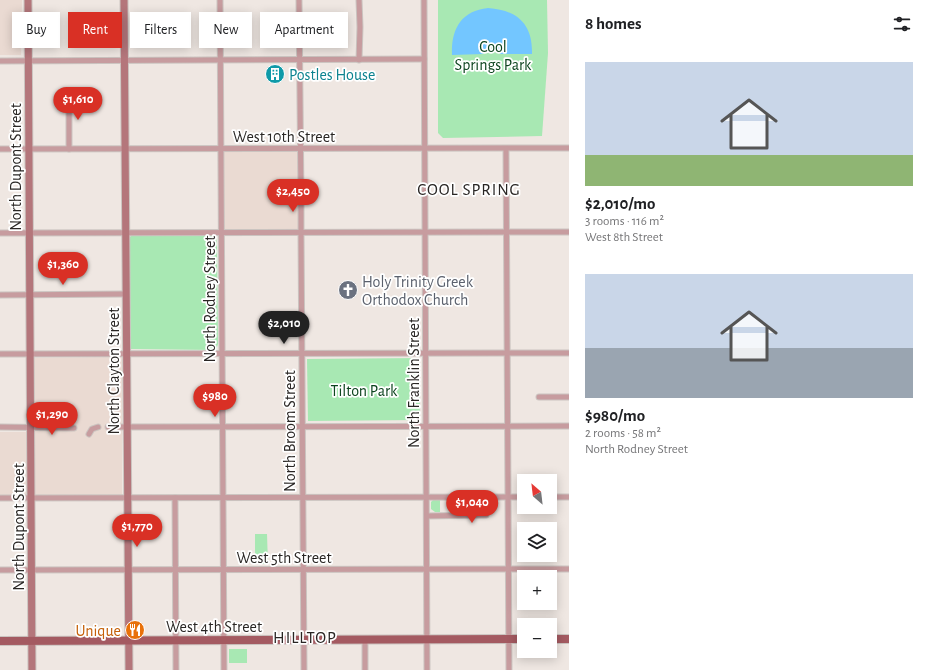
<!DOCTYPE html>
<html lang="en">
<head>
<meta charset="utf-8">
<style>
  body { margin:0; font-family:"Alegreya Sans",sans-serif; background:#f2f2f2; color:#202124; height:100vh; display:flex; flex-direction:column; font-size:15px; white-space:nowrap }
  * { box-sizing:border-box; margin:0 }
  p { font-size:13px; color:#757577 }
  .icon { flex:none; width:22px; height:22px; fill:none; stroke:currentColor; stroke-width:2; stroke-linecap:round; stroke-linejoin:round }
  .map { position:relative; flex:1; overflow:hidden }
  .details { display:flex; flex-direction:column; background:#fff; width:360px }
  .details>* { flex:none }
  .banner { position:absolute; left:12px; top:12px; width:380px; height:36px; display:flex; gap:8px }
  .needle { width:26px; rotate:332deg }
  .buttons { position:absolute; left:517px; top:474px; display:grid; gap:8px }
  .buttons a { display:grid; place-items:center; width:40px; height:40px; border-radius:0px; background:#fff; box-shadow:0 2px 10px #0003; font-size:20px }
  .price { position:absolute; translate:-50% -34px; padding:0 9px; border-radius:14px; background:#d93025; color:#fff; font-size:13px; line-height:26px; filter:drop-shadow(0 1px 2px #0008) }
  .price::after { content:''; position:absolute; left:50%; top:24px; width:12px; height:9px; margin-left:-6px; background:inherit; clip-path:polygon(0 0,100% 0,50% 100%) }
  .price.selected { background:#222; color:#fff }
  ul { padding:0; list-style:none }
  li { display:grid; align-content:center; gap:8px; height:212px; padding:0 16px }
  li span { display:grid; place-items:center; height:124px; border-radius:0px; color:#555 }
  li>.icon { margin-inline-start:auto }
  span .icon { width:72px; height:72px; fill:#fffc; stroke-width:1 }
  li b { font-size:17px }
  h2 { display:flex; justify-content:space-between; align-items:center; height:48px; padding:0 16px; font-size:17px }
  .tag { padding:0 14px; border-radius:0px; background:#fff; box-shadow:0 2px 10px #0003; font-size:14px; line-height:36px }
  .tag.selected { background:#d93025; color:#fff }
  main { display:flex; flex:1; min-height:0 }
  .map>svg:first-child { display:block }
</style>
</head>
<body>
<main>
<div class="map">
<svg width="569" height="670" viewBox="0 0 569 670">
  <rect width="100%" height="100%" fill="#efe7e2"/>
  <g fill="#eadad2">
    <polygon points="0,0 22,0 21,55 0,55"/>
    <polygon points="221,149 300,149 301,232 221,232"/>
    <polygon points="122,357 122,495 0,495 0,432 34,432 34,358"/>
  </g>
  <g fill="#a8e8b3">
    <polygon points="438,0 547,0 548,53 542,136 443,138 438,133"/>
    <polygon points="132,235 211,235 216,237 217,243 218,344 216,350 130,349 129,238"/>
    <polygon points="419,358 420,420 308,421 307,359"/>
    <polygon points="433,500 440,500 440,512 435,512 431,509 431,502"/>
    <polygon points="255,534 267,534 268,564 255,564"/>
    <rect x="229" y="649" width="18" height="14"/>
  </g>
  <path fill="#73c6ff" d="M488,8C517,10 533,24 532,54H500L498,49L491,46L486,49L483,54L452,55C451,29 461,11 488,8Z"/>
  <g fill="none" stroke-linecap="round" stroke-linejoin="round">
    <g stroke="#cbc4c0" stroke-width="7">
      <g id="street">
        <polyline points="220,0 224,670"/>
        <polyline points="299,0 301,197 301,232 304,670"/>
        <polyline points="359,0 360,27 359,60"/>
        <polyline points="424,0 427,670"/>
        <polyline points="0,61 424,59"/>
        <polyline points="0,149 569,148"/>
        <polyline points="69,149 69,93"/>
        <polyline points="506,149 509,670"/>
        <polyline points="0,233 569,232"/>
        <polyline points="0,295 126,294"/>
        <polyline points="0,354 569,353"/>
        <polyline points="539,397 569,397"/>
        <polyline points="0,427 74,428"/>
        <polyline points="108,427 569,426"/>
        <polyline points="89,434 92,429 98,427"/>
        <polyline points="550,497 569,497"/>
        <polyline points="0,498 524,497"/>
        <polyline points="175,498 176,670"/>
        <polyline points="427,516 486,515 487,497"/>
        <polyline points="0,570 569,569"/>
        <polyline points="365,639 365,670"/>
      </g>
    </g>
    <g stroke="#cbc4c0" stroke-width="9">
      <g id="secondary">
        <polyline points="28,0 32,670"/>
        <polyline points="124,0 129,670"/>
      </g>
    </g>
    <g stroke="#cbc4c0" stroke-width="10">
      <g id="primary">
        <polyline points="550,639 569,639"/>
        <polyline points="0,641 524,639"/>
      </g>
    </g>
    <use href="#street" stroke="#c79c9f" stroke-width="5"/>
    <use href="#secondary" stroke="#b4767b" stroke-width="7"/>
    <use href="#primary" stroke="#a45a61" stroke-width="8"/>
  </g>
  <defs>
    <g id="building-disc" transform="scale(1)"><circle r="9.5" fill="#0f9aa8" stroke="#fff"/><path d="M-4-6H4V6H1V3H-1V6H-4ZM-2.5-4.3h1.7v1.8h-1.7ZM.8-4.3h1.7v1.8H.8ZM-2.5-1h1.7V.8h-1.7ZM.8-1h1.7V.8H.8Z" fill="#fff"/></g>
    <g id="church-disc" transform="scale(1)"><circle r="9.5" fill="#6b7280" stroke="#fff"/><path d="M-1.2-6h2.4v3.5h3.3v2.4h-3.3V6h-2.4V-.1h-3.3v-2.4h3.3Z" fill="#fff"/></g>
    <g id="restaurant-disc" transform="scale(1)"><circle r="9.5" fill="#e8710a" stroke="#fff"/><path d="M-5-6h1v4h1v-4h1v4h1v-4h1v5L-1.5 .5V6h-2V.5L-5-1ZM5-6V6H3V1.5H1.5Q1.5-4 5-6Z" fill="#fff"/></g>
  </defs>
  <g fill-rule="evenodd">
    <use href="#building-disc" x="275" y="74"/>
    <use href="#church-disc" x="348" y="290"/>
    <use href="#restaurant-disc" x="135" y="630"/>
  </g>
  <g text-anchor="middle" stroke-width="3.5" stroke-linejoin="round" paint-order="stroke">
    <g font-size="16" fill="#0c441e" stroke="#fff">
      <text x="493" y="52">Cool<tspan x="493" dy="18">Springs Park</tspan></text>
      <text x="364" y="396">Tilton Park</text>
    </g>
    <g font-size="16" fill="#0d838f" stroke="#fff" text-anchor="start">
      <text x="289" y="80">Postles House</text>
    </g>
    <g font-size="16" fill="#292624" stroke="#fff">
      <text x="284" y="142">West 10th Street</text>
      <text transform="translate(15 167) rotate(-90)" y="6">North Dupont Street</text>
      <text transform="translate(209 299) rotate(-90)" y="6">North Rodney Street</text>
      <text transform="translate(113 371) rotate(-90)" y="6">North Clayton Street</text>
      <text transform="translate(413 383) rotate(-90)" y="6">North Franklin Street</text>
      <text transform="translate(289 431) rotate(-90)" y="6">North Broom Street</text>
      <text transform="translate(18 527) rotate(-90)" y="6">North Dupont Street</text>
      <text x="284" y="563">West 5th Street</text>
      <text x="214" y="632">West 4th Street</text>
    </g>
    <g font-size="16" fill="#5b616d" stroke="#fff" text-anchor="start">
      <text x="362" y="287">Holy Trinity Greek<tspan x="362" dy="18">Orthodox Church</tspan></text>
    </g>
    <g font-size="16" fill="#c56008" stroke="#fff" text-anchor="end">
      <text x="121" y="636">Unique</text>
    </g>
    <g font-size="17" letter-spacing="1" fill="#292624" stroke="#fff">
      <text x="469" y="195">COOL SPRING</text>
      <text x="305" y="643">HILLTOP</text>
    </g>
  </g>
</svg>
<div class="buttons">
<a><svg class="needle" viewBox="-14 -14 28 28"><path d="M0-13l5 13h-10z" fill="#e53935"/><path d="M0 13l5-13h-10z" fill="#757577"/></svg></a>
<a><svg class="icon" aria-label="layers" viewBox="0 0 24 24"><path d="M12 4l9 5-9 5-9-5zM3 14l9 5 9-5"/></svg></a>
<a>+</a>
<a>−</a>
</div>
<b class="price" style="left:78px;top:121px">$1,610</b>
<b class="price" style="left:293px;top:213px">$2,450</b>
<b class="price" style="left:63px;top:286px">$1,360</b>
<b class="price selected" style="left:284px;top:345px">$2,010</b>
<b class="price" style="left:215px;top:418px">$980</b>
<b class="price" style="left:52px;top:436px">$1,290</b>
<b class="price" style="left:472px;top:524px">$1,040</b>
<b class="price" style="left:137px;top:548px">$1,770</b>
<div class="banner">
<a class="tag">Buy</a>
<a class="tag selected">Rent</a>
<a class="tag">Filters</a>
<a class="tag">New</a>
<a class="tag">Apartment</a>
</div>
</div>
<section class="details">
<h2>8 homes<svg class="icon" aria-label="filters" viewBox="0 0 24 24"><path d="M4 7h16M4 17h16"/><circle cx="9" cy="7" r="2"/><circle cx="15" cy="17" r="2"/></svg></h2>
<ul>
<li><span style="background:linear-gradient(#c9d6e8 75%,#8fb573 0)"><svg class="icon" aria-label="home" viewBox="0 0 24 24"><path d="M3 11l9-7 9 7M6 9v11h12V9"/></svg></span><div><b>$2,010/mo</b><p>3 rooms · 116 m²</p><p>West 8th Street</p></div></li>
<li><span style="background:linear-gradient(#c9d6e8 60%,#9aa5b1 0)"><svg class="icon" aria-label="home" viewBox="0 0 24 24"><path d="M3 11l9-7 9 7M6 9v11h12V9"/></svg></span><div><b>$980/mo</b><p>2 rooms · 58 m²</p><p>North Rodney Street</p></div></li>
</ul>
</section>
</main>
</body>
</html>
